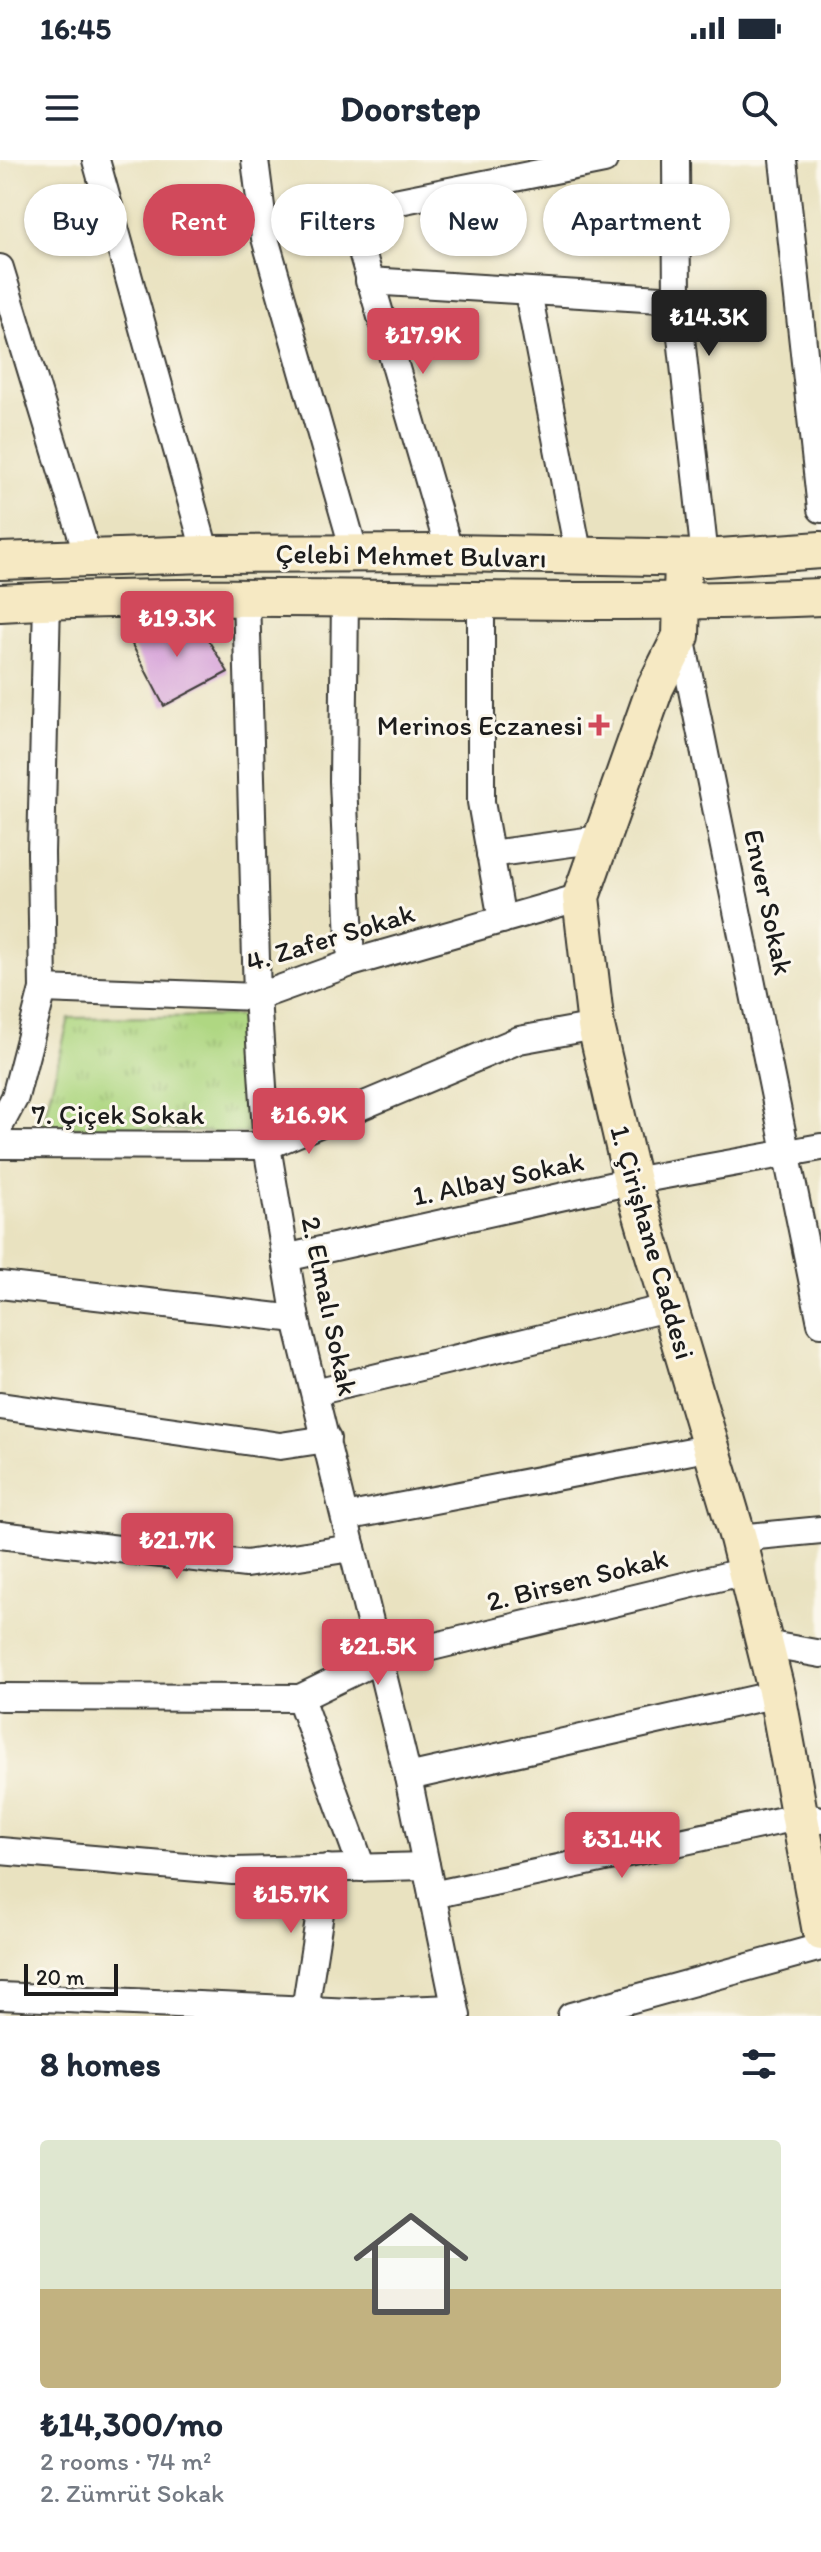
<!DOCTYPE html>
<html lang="en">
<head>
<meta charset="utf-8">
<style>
  body { margin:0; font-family:Itim,sans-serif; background:#f6f6f7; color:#1f2937; height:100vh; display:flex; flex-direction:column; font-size:30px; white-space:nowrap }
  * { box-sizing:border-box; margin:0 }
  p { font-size:26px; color:#747a83 }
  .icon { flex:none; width:44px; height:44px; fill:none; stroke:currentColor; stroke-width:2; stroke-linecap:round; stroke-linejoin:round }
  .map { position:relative; height:1856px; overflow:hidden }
  .sheet { display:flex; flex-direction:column; background:#fff; flex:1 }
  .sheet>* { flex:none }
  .hud { position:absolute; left:24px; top:24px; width:774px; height:72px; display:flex; gap:16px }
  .scale { position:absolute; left:24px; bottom:20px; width:94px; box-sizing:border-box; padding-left:8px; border:4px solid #1c1c1c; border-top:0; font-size:22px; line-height:28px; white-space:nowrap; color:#1c1c1c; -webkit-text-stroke:6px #fbf7ec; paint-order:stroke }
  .price { position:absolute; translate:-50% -68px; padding:0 18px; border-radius:8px; background:#d1495b; color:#fff; font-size:26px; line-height:52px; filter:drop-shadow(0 2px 4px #0008) }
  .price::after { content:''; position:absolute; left:50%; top:48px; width:24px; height:18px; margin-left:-12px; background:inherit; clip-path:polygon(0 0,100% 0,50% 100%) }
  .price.on { background:#222; color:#fff }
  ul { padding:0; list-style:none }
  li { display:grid; align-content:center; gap:16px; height:424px; padding:0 40px }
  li+li { border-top:2px solid #e0e1e3 }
  li span { display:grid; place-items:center; height:248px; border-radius:8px; color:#555 }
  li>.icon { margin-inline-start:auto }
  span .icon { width:144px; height:144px; fill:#fffc; stroke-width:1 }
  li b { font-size:34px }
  h2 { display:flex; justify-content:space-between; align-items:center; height:96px; padding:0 40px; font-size:34px }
  .chip { padding:0 28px; border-radius:36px; background:#fff; box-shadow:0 2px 6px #0004; font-size:28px; line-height:72px }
  .chip.on { background:#d1495b; color:#fff }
  .status { display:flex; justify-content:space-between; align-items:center; height:56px; padding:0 40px; background:#fff; direction:ltr }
  .status svg { height:22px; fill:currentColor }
  header { display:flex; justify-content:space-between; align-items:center; height:104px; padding:0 40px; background:#fff; font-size:36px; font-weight:700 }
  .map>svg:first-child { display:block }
</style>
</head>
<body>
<div class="status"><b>16:45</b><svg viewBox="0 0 49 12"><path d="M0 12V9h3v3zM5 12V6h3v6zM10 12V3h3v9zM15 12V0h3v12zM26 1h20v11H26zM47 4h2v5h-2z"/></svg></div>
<header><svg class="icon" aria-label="menu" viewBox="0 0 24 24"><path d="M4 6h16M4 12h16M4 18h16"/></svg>Doorstep<svg class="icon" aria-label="search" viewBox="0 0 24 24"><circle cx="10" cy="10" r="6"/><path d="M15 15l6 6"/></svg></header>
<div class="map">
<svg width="821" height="1856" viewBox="0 0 821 1856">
  <defs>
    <pattern id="park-tufts" width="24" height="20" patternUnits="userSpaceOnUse" patternTransform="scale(2)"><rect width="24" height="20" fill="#afd782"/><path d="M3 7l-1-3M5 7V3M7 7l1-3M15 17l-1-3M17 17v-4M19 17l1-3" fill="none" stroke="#96b870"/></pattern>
  </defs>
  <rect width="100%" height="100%" fill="#fbf7ec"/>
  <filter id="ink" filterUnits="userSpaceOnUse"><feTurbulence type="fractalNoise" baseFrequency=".0125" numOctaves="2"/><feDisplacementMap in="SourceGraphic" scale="16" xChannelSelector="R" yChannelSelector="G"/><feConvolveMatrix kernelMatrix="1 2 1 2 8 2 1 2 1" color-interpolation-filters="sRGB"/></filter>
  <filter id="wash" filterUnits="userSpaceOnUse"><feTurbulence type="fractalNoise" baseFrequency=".006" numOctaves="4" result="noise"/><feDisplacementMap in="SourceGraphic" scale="32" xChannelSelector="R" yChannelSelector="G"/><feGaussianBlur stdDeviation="1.8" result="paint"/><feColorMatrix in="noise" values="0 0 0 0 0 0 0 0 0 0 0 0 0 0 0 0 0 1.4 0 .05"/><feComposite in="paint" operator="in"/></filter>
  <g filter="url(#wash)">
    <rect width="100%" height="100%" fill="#e9e2c0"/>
    <polygon fill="url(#park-tufts)" stroke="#667a4f" stroke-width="2" points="246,856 253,974 42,966 69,858"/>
    <g id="blocks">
      <polygon fill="#d299d7" points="197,462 228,512 164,546 125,471"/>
    </g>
  </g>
  <g filter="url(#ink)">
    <use href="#blocks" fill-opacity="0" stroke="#3b3a35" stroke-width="2"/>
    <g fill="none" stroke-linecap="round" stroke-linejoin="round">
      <g stroke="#3b3a35" stroke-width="30">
        <g id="street">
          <polyline points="96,0 206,394"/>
          <polyline points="255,0 265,78 355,394"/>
          <polyline points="676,0 677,140 705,398"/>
          <polyline points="783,0 821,349"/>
          <polyline points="0,108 88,397"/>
          <polyline points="369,121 677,140"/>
          <polyline points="528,132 579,397"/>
          <polyline points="450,393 350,51 604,0"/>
          <polyline points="246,436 257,837 267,986 296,1159 408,1617 457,1856"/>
          <polyline points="345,437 343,621 351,803"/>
          <polyline points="481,441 481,642 502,760"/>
          <polyline points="681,476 821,1163"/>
          <polyline points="490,694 600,679"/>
          <polyline points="43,829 257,837 351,803 581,737"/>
          <polyline points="0,965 15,937 43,829 41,693 47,440"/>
          <polyline points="0,985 267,986 519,880 596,866"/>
          <polyline points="285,1098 632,1021 821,987"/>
          <polyline points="0,1125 296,1159"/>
          <polyline points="315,1232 671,1147"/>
          <polyline points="0,1246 280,1286 327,1279"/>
          <polyline points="345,1357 712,1287"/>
          <polyline points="0,1375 246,1404 352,1388"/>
          <polyline points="738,1378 821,1370"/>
          <polyline points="765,1484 821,1494"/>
          <polyline points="0,1537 300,1538 378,1500 746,1411"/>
          <polyline points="300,1538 362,1708"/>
          <polyline points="408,1617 777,1534"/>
          <polyline points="0,1691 233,1711 426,1706"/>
          <polyline points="432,1735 802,1656 821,1660"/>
          <polyline points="0,1836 352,1852 454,1848"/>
          <polyline points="305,1850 327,1708"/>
          <polyline points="571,1856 821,1787"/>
        </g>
      </g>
      <g stroke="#3b3a35" stroke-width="40">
        <g id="secondary">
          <polyline points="683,398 681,476 655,528 581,737 596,866 632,1021 738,1378 777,1534 821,1772"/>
          <polyline points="0,401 206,394 450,393 705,398 821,390"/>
          <path d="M0,443C274,429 547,449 821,437"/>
        </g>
      </g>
      <use href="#street" stroke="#fff" stroke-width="26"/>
      <use href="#secondary" stroke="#f6e9c3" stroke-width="36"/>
    </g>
  </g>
  <path fill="#d1495b" stroke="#fbf7ec" stroke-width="3" d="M595 553h8v8h8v8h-8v8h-8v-8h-8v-8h8z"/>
  <g text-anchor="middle" stroke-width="6" stroke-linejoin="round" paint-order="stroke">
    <g font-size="28" fill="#1c1c1c" stroke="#fbf7ec">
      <text transform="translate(411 395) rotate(1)" y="10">Çelebi Mehmet Bulvarı</text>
      <text transform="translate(769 742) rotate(78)" y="10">Enver Sokak</text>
      <text transform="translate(330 777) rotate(-17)" y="10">4. Zafer Sokak</text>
      <text x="118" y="964">7. Çiçek Sokak</text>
      <text transform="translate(498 1018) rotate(-12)" y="10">1. Albay Sokak</text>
      <text transform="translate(653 1082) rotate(74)" y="10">1. Çirişhane Caddesi</text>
      <text transform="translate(330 1146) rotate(78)" y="10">2. Elmalı Sokak</text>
      <text transform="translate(577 1419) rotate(-14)" y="10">2. Birsen Sokak</text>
    </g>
    <g font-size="28" fill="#1c1c1c" stroke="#fbf7ec" text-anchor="end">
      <text x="583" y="575">Merinos Eczanesi</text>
    </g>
  </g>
</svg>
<div class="scale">20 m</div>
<b class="price on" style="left:709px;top:198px">₺14.3K</b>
<b class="price" style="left:423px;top:216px">₺17.9K</b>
<b class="price" style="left:177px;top:499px">₺19.3K</b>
<b class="price" style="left:309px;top:996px">₺16.9K</b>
<b class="price" style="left:177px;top:1421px">₺21.7K</b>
<b class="price" style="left:378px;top:1527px">₺21.5K</b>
<b class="price" style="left:622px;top:1720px">₺31.4K</b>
<b class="price" style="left:291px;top:1775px">₺15.7K</b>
<div class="hud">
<a class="chip">Buy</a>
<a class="chip on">Rent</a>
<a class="chip">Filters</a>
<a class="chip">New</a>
<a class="chip">Apartment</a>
</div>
</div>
<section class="sheet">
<h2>8 homes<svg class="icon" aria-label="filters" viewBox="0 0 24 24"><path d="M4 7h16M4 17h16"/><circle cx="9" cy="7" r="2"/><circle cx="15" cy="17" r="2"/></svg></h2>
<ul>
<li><span style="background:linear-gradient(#dfe7d0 60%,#c2b280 0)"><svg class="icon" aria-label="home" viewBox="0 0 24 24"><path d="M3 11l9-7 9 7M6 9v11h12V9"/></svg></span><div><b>₺14,300/mo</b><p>2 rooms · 74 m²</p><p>2. Zümrüt Sokak</p></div></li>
</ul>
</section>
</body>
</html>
